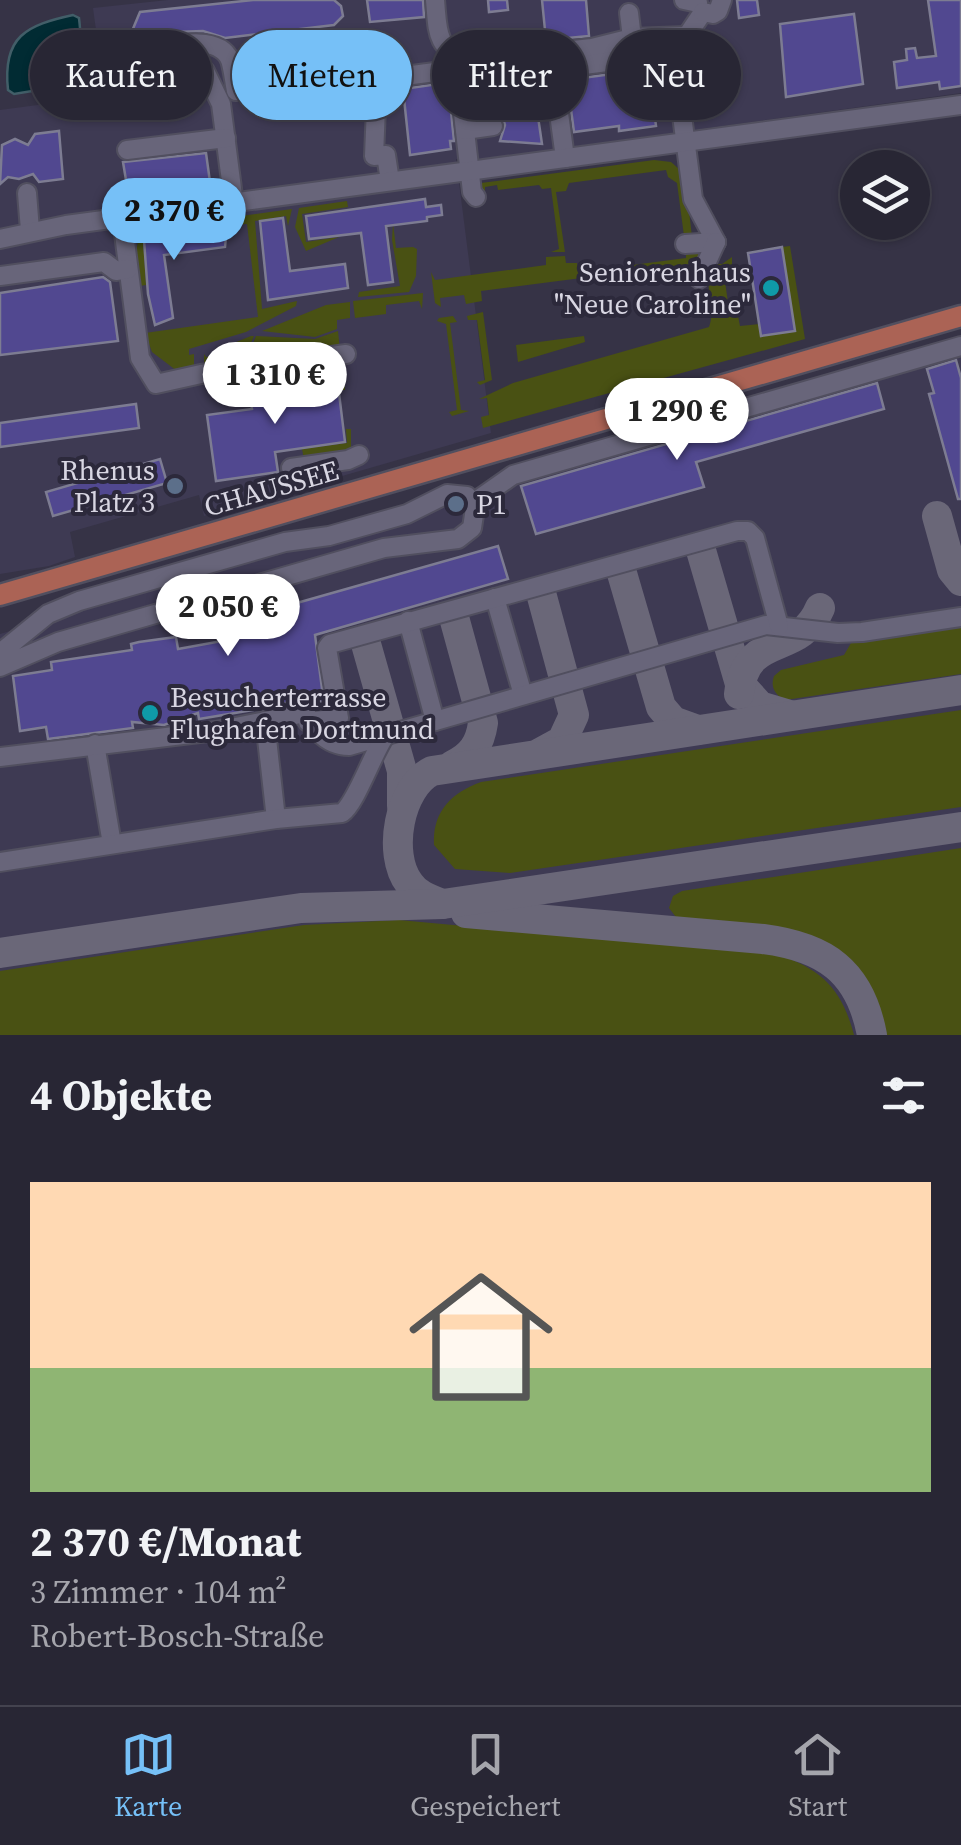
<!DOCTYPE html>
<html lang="de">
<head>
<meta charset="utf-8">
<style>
  body { margin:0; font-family:"Source Serif 4",serif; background:#343240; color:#f1f3f6; height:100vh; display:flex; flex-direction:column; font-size:38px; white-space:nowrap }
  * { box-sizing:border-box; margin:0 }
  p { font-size:32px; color:#a5a5ac }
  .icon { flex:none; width:55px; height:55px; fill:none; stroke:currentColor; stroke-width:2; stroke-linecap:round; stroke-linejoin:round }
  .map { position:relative; height:1035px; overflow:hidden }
  .sheet { display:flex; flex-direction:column; background:#282634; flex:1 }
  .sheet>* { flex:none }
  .banner { position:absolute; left:30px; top:30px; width:902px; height:90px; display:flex; gap:20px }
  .buttons { position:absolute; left:840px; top:150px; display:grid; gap:20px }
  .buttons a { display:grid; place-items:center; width:90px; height:90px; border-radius:50%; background:#282634; box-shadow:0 2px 8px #0004,0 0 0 2px #44434f; font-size:50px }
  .price { position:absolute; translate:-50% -85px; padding:0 22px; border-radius:35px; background:#fff; color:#222; font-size:32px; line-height:65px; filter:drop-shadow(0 2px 5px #0008) }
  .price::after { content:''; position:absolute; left:50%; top:60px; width:30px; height:22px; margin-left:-15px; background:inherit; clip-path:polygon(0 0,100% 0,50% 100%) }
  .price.selected { background:#76c0f7; color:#111 }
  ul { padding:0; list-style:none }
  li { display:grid; align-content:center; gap:20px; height:530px; padding:0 30px }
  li+li { border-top:2px solid #44434f }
  li span { display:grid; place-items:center; height:310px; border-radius:0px; color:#555 }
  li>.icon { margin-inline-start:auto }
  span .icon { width:180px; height:180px; fill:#fffc; stroke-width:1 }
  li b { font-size:42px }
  h2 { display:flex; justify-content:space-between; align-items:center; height:120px; padding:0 30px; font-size:42px }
  .chip { padding:0 35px; border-radius:45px; background:#282634; box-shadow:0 2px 8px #0004,0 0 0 2px #44434f; font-size:35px; line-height:90px }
  .chip.selected { background:#76c0f7; color:#111 }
  .dock { display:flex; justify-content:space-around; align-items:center; height:140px; border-top:2px solid #44434f; background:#282634; font-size:28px; color:#a5a5ac }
  .dock a { display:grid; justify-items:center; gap:5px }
  .dock .selected { color:#76c0f7 }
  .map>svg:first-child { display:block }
</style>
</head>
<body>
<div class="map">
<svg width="961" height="1035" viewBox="0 0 961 1035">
  <rect width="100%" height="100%" fill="#363346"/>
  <g fill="#3e3a53">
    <polygon points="168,0 961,0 961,93 489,158 456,159 491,433 204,516 199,495 70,532 75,557 49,566 0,574 0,110 105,96 93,8"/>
    <polygon points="961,351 961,1035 0,1035 0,634"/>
  </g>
  <g fill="#495113">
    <polygon points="654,160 671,162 679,169 686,184 692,237 684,236 677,183 668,177 666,170 569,183 566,191 556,192 565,252 551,252 559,249 551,188 542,189 539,185 498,190 497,185 485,187 485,191 482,191 481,183"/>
    <polygon points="347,201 348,207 302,214 306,242 339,237 306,251 295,227 299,208"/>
    <polygon points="292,209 288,226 286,216 255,221 262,309 297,301 296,306 246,332 189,349 189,355 194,354 194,367 177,371 152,352 145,333 258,317 247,224 234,225 233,217"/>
    <path d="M187,223L188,230L143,239L146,285L139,286C132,234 135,230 187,223Z"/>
    <polygon points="393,223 396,248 413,247 417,249 416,276 409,292 358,297 359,292 400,286 392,240"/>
    <path d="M790,246L805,339L483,428L481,417L489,415L487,398L479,399L513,383L709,327C717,305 701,290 714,264H722L732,257V272L724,274L730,317L738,316L740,326L760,324L782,247Z"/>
    <polygon points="699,248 700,260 694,271 690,264 481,291 482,301 466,304 464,295 440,298 441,307 435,303 431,272 435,280 546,265 546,257 565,256 566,263 577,263 579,272 686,258 686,250"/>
    <polygon points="423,293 422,309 419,301 386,305 386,314 355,318 353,301"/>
    <polygon points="350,302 350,318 337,320 337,329 315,337 262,331 326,305"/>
    <polygon points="483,312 492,380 480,385 477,382 485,380 477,320 468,320 467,316"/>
    <polygon points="453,316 457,322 450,323 461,410 469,411 452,416 449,412 457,410 446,324 437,321 439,318"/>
    <polygon points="338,331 340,350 326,352 324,343 252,353 251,362 250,351 256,336 315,339"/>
    <polygon points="251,336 254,336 247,352 246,363 243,354 206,359 207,367 204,367 204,354 206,357 214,356 214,351"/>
    <polygon points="584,336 585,342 518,362 516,345"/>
    <polygon points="327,362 342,365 345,390 340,390 338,377 284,384 282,377 328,370"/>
    <polygon points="346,429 351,429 351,453 304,459 302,449 347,443"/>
    <path d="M961,625V674L785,700C775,695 770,687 774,676L781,670L844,655L851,643Z"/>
    <path d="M961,710V807L510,873L455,869L434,845C432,812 451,793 481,782Z"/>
    <path d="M961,848V1035H879C859,917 769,939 679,921L669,908L673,896L682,891Z"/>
    <path d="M399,920L779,955C823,970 842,990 854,1035H0V971L304,925Z"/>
  </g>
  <path fill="#012b33" stroke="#425e68" stroke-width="2.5" d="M73,15L79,18C81,38 86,71 69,85L14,94L8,90C2,36 27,25 73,15Z"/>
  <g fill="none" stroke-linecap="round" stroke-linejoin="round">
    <g stroke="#6a6778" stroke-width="30">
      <polyline points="937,516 952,570 961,581"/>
      <polyline points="700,547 740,684 760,706 790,715"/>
      <polyline points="621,570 661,707 673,721 698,730"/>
      <polyline points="366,644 402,771 402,806"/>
      <path d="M739,694C746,629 799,659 820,608"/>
      <polyline points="540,753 562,741 574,715 541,593"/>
      <path d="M453,765C472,756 480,744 483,723L455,621"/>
      <path d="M442,904C429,899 417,895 409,883C387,854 399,787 432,771L961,690"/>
      <path d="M466,913L763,939C825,947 860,971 872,1035"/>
      <polyline points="0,953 301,908 443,904 961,827"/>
    </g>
  </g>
  <g fill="#514890" stroke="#7d7c92" stroke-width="2.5">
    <polygon points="253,0 334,0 341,6 343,16 334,25 225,38 203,31 174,32 133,41 130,36 140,12"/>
    <polygon points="367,0 423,0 424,17 370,22"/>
    <polygon points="488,0 507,0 508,10 489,12"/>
    <polygon points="542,0 586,0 589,36 546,40"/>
    <polygon points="737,0 757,0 759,15 739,18"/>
    <polygon points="928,0 961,0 961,86 940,89 939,82 897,88 894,62 907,60 906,49 915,48 917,58 936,56"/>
    <polygon points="854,14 863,84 786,97 780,24"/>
    <polygon points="130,58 143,63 142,72 146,86 116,89 112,75 114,65 124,63 124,59"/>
    <polygon points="642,70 645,87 652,95 656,126 619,131 619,126 574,132 567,80"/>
    <polygon points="445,83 449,92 454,141 450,141 451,149 410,155 403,89"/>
    <polygon points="175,86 185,90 182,97 187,105 178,113 173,106 170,114 162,110 164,98 159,92 166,87 172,94"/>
    <polygon points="537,110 542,144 500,141 505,125 502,115"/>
    <polygon points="59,131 63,179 39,182 33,174 19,179 8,177 0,184 2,145 15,139 28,145 35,134"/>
    <polygon points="206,153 210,182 128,192 123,162"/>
    <polygon points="425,199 426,207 441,205 442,215 427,217 427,221 386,226 393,282 368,285 361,233 309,239 306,216"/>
    <polygon points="283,218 290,271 345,264 348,288 268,300 260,221"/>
    <polygon points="222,226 227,227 225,247 164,255 173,318 155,325 148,294 144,240"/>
    <polygon points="782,247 795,331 761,336 748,253"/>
    <polygon points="103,277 110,282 118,341 0,355 0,293"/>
    <polygon points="956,360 961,378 961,499 958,499 929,394 934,393 927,369"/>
    <polygon points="337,377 345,442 275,452 278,472 216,481 207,415 252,409 249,389"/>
    <polygon points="877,383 884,409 696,462 704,487 536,534 521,486"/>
    <polygon points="136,404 139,428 0,447 0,423"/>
    <polygon points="160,459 167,483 53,516 46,492"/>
    <polygon points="498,546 508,579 315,635 324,704 307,691 301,691 283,705 199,719 198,713 164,725 132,722 133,728 48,739 46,727 20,731 13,676 52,670 51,662 132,650 131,644 139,642 176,637 178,649 260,634 258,614"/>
  </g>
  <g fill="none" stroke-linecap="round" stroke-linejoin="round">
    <g stroke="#514f5f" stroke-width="22">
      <g id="minor">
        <path d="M435,0C438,32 435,47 468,61L592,48L632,38L685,36"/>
        <polyline points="684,0 698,3"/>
        <polyline points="703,12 674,55 693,199 716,242"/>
        <polyline points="703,12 713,14 718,11 722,0"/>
        <polyline points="629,13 632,38"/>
        <polyline points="472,44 461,96 472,192 476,197"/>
        <path d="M140,51C163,48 218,31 230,60C233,69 234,81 236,91"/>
        <polyline points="154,70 188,68 205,71 221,104 234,204"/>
        <polyline points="465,130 493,126"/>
        <polyline points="127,150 226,138"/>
        <polyline points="565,158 553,69 653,56 657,84 678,82"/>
        <polyline points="390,181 386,155 374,156 377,83 382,79 450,70 465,73"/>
        <polyline points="27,193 30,230"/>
        <polyline points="122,218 140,358 156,384 201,374 346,354"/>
        <polyline points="0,239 66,225 961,105"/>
        <polyline points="685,244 716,242"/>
        <polyline points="0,276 104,262 116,271 128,269"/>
        <polyline points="699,279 716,242"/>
        <polyline points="291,468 348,460 359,455"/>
        <polyline points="473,503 513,475 961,346"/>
        <polyline points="495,598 523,695"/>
        <polyline points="408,621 435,721"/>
        <polyline points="0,653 48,614 79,601 285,542 329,536 407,514 447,494 467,496 475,508 472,528 458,539 384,548 58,642 0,667"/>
        <path d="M303,703C307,725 326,746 349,746L766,625L838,633L862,632L961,617"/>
        <polyline points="265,721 276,819"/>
        <polyline points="308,722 339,718 327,648 330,644 737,531 748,531 755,538 779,626"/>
        <polyline points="95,744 112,844"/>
        <polyline points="0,757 216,731 305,713"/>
        <path d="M0,862L276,819L342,813C356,803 372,755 385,736"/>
      </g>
    </g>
    <g stroke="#514f5f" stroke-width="25">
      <polyline id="major" points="0,595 961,316"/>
    </g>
    <use href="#minor" stroke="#68657a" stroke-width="18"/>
    <use href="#major" stroke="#ab6355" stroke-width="20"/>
  </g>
  <g fill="#0f9aa8" stroke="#2c293b" stroke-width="4">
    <circle cx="771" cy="288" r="10"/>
    <circle cx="150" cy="713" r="10"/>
  </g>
  <g fill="#5c6f8a" stroke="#2c293b" stroke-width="4">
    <circle cx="175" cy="486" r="10"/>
    <circle cx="456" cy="504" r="10"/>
  </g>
  <g text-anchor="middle" stroke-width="8" stroke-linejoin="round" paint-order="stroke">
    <g font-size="28" fill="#d8d6e2" stroke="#2c293b" text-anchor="end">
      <text x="751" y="282">Seniorenhaus<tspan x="751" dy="32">"Neue Caroline"</tspan></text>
      <text x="155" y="480">Rhenus<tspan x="155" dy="32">Platz 3</tspan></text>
      <text x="476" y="514" text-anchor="start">P1</text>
      <text x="170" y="707" text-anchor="start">Besucherterrasse<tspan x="170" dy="32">Flughafen Dortmund</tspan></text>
    </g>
    <g font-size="28" fill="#d8d6e2" stroke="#2c293b">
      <text transform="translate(271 488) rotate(-16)" y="10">CHAUSSEE</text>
    </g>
  </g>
</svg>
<div class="buttons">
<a><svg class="icon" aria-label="layers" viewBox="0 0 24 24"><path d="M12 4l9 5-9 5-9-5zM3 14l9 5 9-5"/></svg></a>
</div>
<b class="price selected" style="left:174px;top:263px">2 370 €</b>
<b class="price" style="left:275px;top:427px">1 310 €</b>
<b class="price" style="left:677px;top:463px">1 290 €</b>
<b class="price" style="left:228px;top:659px">2 050 €</b>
<div class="banner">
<a class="chip">Kaufen</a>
<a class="chip selected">Mieten</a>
<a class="chip">Filter</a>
<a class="chip">Neu</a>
</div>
</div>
<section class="sheet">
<h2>4 Objekte<svg class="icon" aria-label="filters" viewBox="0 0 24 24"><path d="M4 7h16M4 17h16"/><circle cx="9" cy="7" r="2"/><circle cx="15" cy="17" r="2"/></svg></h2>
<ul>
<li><span style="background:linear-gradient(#ffd9b3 60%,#8fb573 0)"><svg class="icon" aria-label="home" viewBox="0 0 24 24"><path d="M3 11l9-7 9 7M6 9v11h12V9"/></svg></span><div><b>2 370 €/Monat</b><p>3 Zimmer · 104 m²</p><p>Robert-Bosch-Straße</p></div></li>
</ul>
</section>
<nav class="dock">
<a class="selected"><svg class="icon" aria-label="map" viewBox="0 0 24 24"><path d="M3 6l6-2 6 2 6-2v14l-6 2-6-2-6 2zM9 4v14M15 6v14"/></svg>Karte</a>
<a><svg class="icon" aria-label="saved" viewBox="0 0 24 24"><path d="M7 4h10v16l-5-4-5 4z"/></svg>Gespeichert</a>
<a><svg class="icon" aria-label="home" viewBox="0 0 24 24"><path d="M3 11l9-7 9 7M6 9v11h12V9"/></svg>Start</a>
</nav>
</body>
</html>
